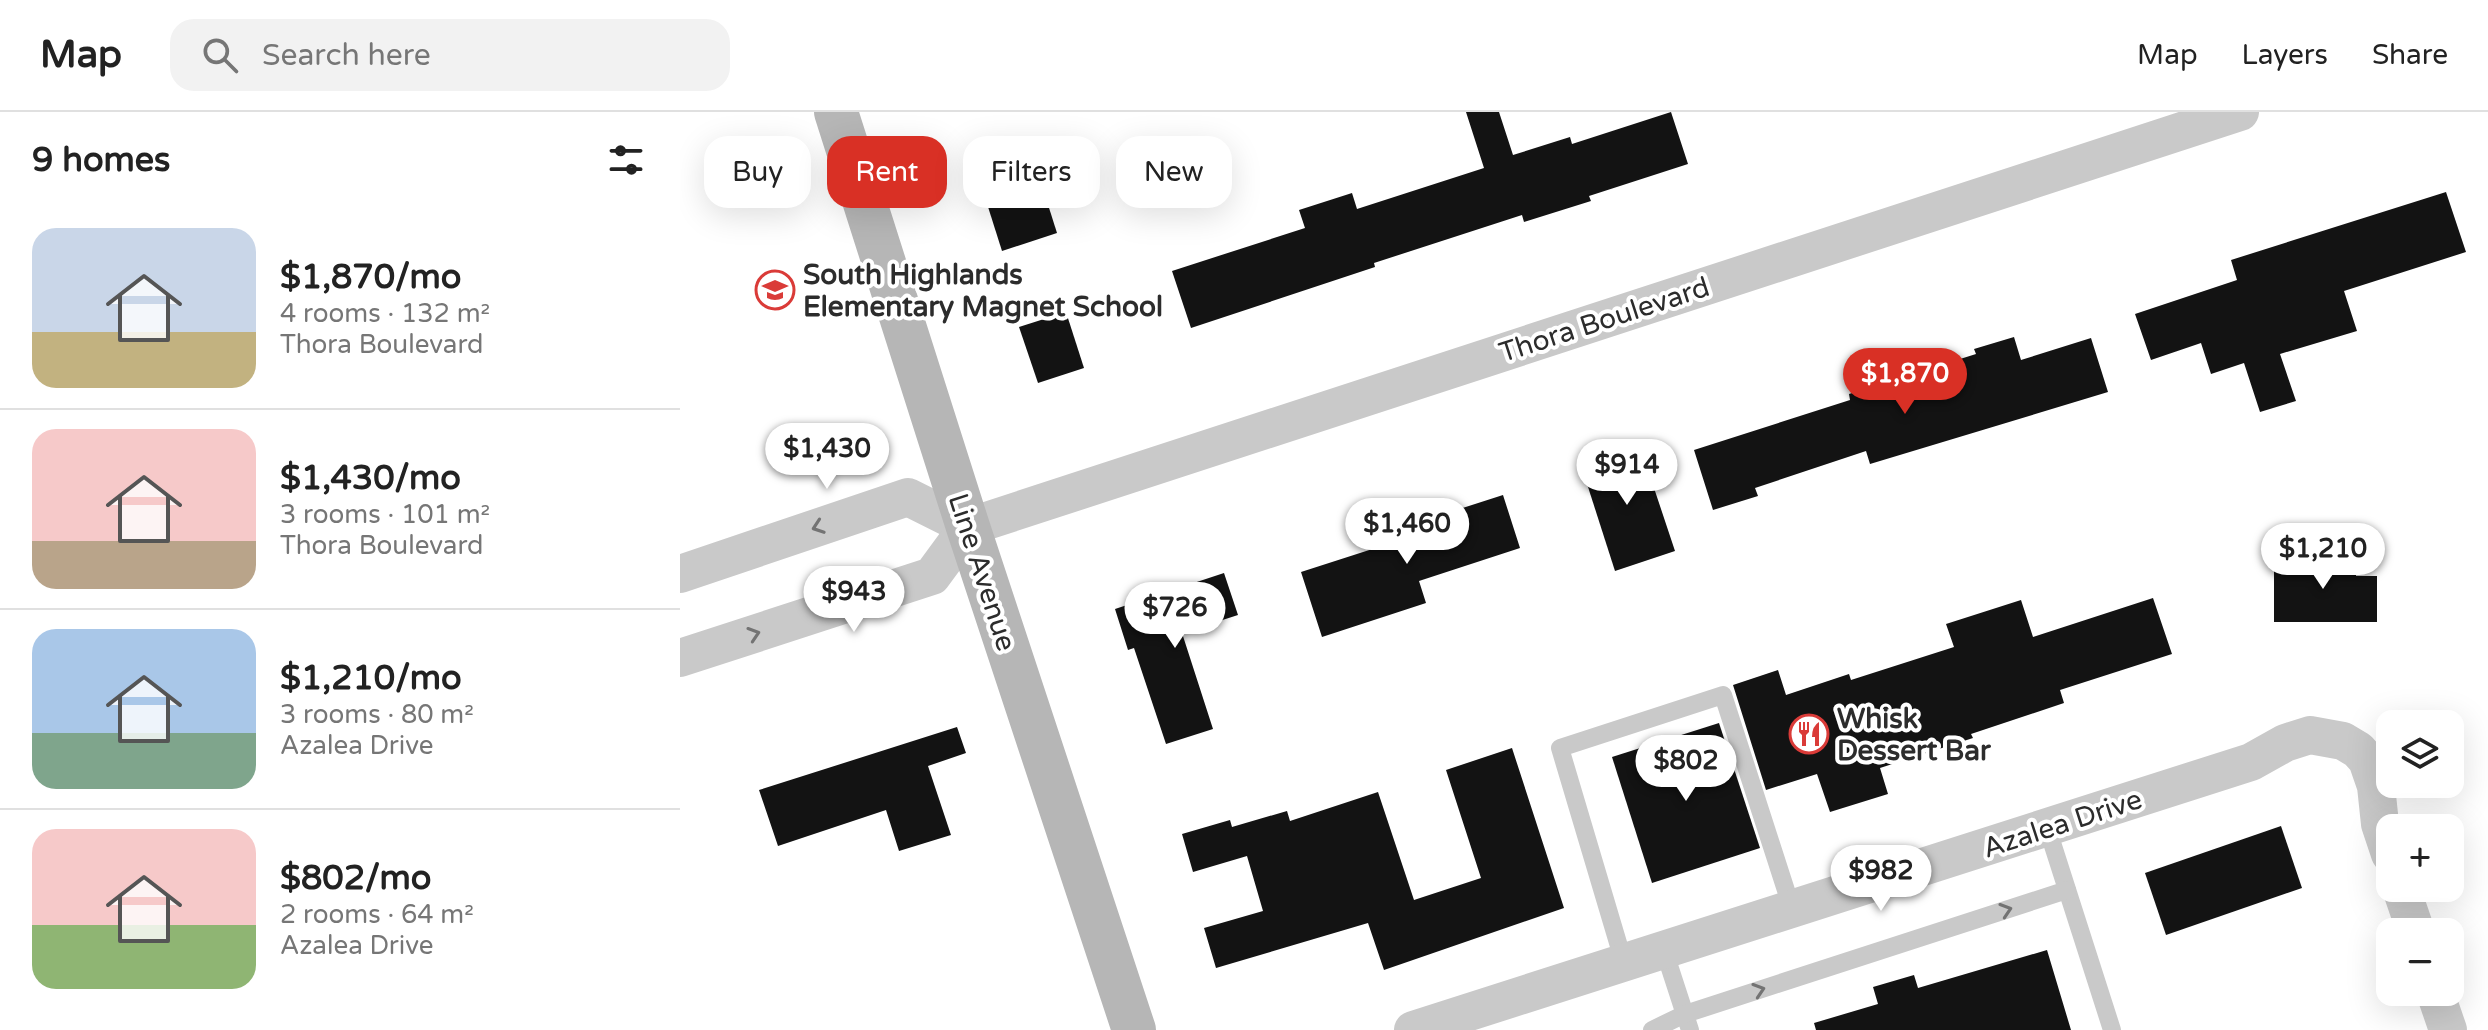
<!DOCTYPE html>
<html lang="en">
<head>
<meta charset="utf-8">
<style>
  body { margin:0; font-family:"Varela Round",sans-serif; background:#f2f2f2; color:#222; height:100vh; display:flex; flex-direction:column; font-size:30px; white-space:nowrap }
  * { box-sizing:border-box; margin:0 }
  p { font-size:26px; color:#767676 }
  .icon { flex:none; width:44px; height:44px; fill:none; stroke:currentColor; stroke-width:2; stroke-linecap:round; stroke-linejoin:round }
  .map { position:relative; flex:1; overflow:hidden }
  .drawer { display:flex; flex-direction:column; background:#fff; width:680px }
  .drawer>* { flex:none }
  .banner { position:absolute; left:24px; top:24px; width:760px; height:72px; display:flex; gap:16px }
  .controls { position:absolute; left:1696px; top:598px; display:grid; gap:16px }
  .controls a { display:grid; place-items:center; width:88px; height:88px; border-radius:16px; background:#fff; box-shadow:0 8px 32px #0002; font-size:40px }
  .price { position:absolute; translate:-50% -68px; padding:0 18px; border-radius:28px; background:#fff; color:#222; font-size:26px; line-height:52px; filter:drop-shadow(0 2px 4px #0008) }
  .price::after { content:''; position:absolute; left:50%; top:48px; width:24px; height:18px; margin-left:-12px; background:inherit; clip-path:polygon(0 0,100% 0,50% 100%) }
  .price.selected { background:#d93025; color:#fff }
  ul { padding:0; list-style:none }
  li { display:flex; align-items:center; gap:24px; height:200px; padding:0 32px }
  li+li { border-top:2px solid #e0e0e0 }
  li span { display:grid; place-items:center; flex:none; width:224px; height:160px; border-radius:24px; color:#555 }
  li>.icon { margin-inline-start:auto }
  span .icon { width:96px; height:96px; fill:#fffc; stroke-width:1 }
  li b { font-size:34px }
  h2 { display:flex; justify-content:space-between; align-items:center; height:96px; padding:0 32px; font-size:34px }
  .tag { padding:0 28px; border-radius:24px; background:#fff; box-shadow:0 8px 32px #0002; font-size:28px; line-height:72px }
  .tag.selected { background:#d93025; color:#fff }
  header { display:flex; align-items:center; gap:48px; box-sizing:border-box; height:112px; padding:0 40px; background:#fff; border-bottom:2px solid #e0e0e0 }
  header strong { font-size:38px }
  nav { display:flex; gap:44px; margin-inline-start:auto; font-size:28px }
  .search { width:560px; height:72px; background:#f2f2f2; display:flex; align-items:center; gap:20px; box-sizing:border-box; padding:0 28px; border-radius:24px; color:#767676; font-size:30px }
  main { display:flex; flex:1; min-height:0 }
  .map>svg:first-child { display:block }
</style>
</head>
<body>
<header>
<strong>Map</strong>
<div class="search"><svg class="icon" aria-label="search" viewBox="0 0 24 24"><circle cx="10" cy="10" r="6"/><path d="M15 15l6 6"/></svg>Search here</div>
<nav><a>Map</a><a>Layers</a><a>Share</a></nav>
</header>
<main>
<section class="drawer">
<h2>9 homes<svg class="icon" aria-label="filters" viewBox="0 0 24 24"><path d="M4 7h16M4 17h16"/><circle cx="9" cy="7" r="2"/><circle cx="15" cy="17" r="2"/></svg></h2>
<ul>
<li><span style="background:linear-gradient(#c9d6e8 65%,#c2b280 0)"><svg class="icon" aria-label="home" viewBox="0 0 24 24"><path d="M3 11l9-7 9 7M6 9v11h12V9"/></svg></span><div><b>$1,870/mo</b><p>4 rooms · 132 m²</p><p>Thora Boulevard</p></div></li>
<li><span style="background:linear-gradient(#f6c9c9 70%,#b9a48a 0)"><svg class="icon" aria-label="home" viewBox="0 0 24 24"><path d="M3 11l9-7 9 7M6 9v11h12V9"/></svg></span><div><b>$1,430/mo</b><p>3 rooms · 101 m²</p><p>Thora Boulevard</p></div></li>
<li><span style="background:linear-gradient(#a9c7e8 65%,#7fa58c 0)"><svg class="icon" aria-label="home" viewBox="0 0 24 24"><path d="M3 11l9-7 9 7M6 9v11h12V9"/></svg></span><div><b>$1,210/mo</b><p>3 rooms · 80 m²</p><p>Azalea Drive</p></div></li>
<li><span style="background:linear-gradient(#f6c9c9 60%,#8fb573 0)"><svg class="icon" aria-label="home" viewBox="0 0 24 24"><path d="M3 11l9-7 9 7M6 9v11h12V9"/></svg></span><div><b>$802/mo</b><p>2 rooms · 64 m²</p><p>Azalea Drive</p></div></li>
</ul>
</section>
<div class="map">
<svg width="1808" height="918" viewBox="0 0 1808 918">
  <rect width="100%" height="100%" fill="#fff"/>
  <g fill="#131313">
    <polygon points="786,0 819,0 833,43 890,25 892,32 991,0 1008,52 909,84 911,89 844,110 842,103 694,151 695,155 511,216 492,159 625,116 619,98 672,81 677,97 804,56"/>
    <polygon points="351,39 377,121 322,139 296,57"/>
    <polygon points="1766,80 1786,140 1664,179 1677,219 1600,242 1616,289 1580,300 1564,251 1531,262 1521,231 1471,248 1455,202 1557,168 1551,148"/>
    <polygon points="386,200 404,256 358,271 339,215"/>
    <polygon points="1334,225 1341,248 1411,226 1428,280 1190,352 1186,339 1075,376 1078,384 1033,398 1014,338 1170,288 1169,282 1296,242 1294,237"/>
    <polygon points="959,331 995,439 935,459 900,350"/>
    <polygon points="823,383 840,436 739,469 746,491 642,525 621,460 739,422 736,411"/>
    <polygon points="1594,444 1676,444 1676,464 1697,464 1697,510 1594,510"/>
    <polygon points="544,461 558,503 502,521 533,617 486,632 454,536 448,538 435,497"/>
    <polygon points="1473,486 1492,542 1380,578 1384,591 1291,622 1293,626 1200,656 1208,682 1150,700 1137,662 1086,678 1053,573 1098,558 1106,583 1169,562 1171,568 1274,535 1266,512 1341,488 1353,525"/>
    <polygon points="1039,611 1080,736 972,771 932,645"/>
    <polygon points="277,615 286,641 248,654 271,723 219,739 206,698 98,734 79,678"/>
    <polygon points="832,636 884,796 704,858 688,811 536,856 524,816 583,799 567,744 513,760 502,722 550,708 552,715 607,699 610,709 698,680 734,788 801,766 766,658"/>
    <polygon points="1601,714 1622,776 1486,823 1465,761"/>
    <polygon points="1367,838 1391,918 1136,918 1134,911 1198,892 1193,875 1234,863 1238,876"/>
  </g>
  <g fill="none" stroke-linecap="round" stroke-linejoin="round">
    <g stroke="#c9c9c9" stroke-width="18">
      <polyline points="1367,715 1432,918"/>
      <polyline points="984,838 1010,918"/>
      <polyline points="944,851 880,636 1043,583 1112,797"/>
      <polyline points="972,918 1005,902 1387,778"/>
    </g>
    <g stroke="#c9c9c9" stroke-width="38">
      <polyline points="0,462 228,385 288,415"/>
      <polyline points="0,546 252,464 288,415 1560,0"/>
      <polyline points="1721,776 1736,820"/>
      <polyline points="1755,880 1768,918"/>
      <polyline points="733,918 1571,650 1605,631 1630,623 1663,629 1678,638 1687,648 1696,674 1700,712 1710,742"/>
    </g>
    <polyline stroke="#b6b6b6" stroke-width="44" points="156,0 288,415 454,918"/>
  </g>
  <defs><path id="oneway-chevron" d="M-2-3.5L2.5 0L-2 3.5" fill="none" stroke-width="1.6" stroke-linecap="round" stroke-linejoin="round" transform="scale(2)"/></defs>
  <g stroke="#737373">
    <use href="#oneway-chevron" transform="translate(138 415) rotate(161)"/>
    <use href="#oneway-chevron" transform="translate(74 522) rotate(-18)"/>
    <use href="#oneway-chevron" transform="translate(1326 798) rotate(-18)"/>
    <use href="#oneway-chevron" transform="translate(1079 878) rotate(-18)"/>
  </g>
  <defs>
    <g id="school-ring" transform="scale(2)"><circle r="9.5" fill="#fff" stroke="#da3b38" stroke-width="1.5"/><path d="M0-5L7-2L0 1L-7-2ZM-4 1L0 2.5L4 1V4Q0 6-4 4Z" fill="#da3b38"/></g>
    <g id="restaurant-ring" transform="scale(2)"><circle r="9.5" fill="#fff" stroke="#da3b38" stroke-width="1.5"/><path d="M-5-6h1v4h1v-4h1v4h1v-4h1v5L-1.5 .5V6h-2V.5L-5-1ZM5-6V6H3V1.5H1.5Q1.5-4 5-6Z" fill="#da3b38"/></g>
  </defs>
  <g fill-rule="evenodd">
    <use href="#school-ring" x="95" y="178"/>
    <use href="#restaurant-ring" x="1129" y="622"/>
  </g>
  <g text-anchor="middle" stroke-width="8" stroke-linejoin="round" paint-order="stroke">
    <g font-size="28" font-weight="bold" fill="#2c2c2c" stroke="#fff" text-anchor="start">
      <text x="123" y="172">South Highlands<tspan x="123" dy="32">Elementary Magnet School</tspan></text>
      <text x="1157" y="616">Whisk<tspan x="1157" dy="32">Dessert Bar</tspan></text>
    </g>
    <g font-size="28" fill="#2c2c2c" stroke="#fff">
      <text transform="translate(924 207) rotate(-18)" y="10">Thora Boulevard</text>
      <text transform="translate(303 460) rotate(72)" y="10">Line Avenue</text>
      <text transform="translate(1382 711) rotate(-18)" y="10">Azalea Drive</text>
    </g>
  </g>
</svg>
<div class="controls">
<a><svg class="icon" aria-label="layers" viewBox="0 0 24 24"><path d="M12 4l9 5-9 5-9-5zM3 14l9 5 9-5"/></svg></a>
<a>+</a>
<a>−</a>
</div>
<b class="price selected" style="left:1225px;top:304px">$1,870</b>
<b class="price" style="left:147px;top:379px">$1,430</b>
<b class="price" style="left:947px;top:395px">$914</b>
<b class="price" style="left:727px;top:454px">$1,460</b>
<b class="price" style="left:1643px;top:479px">$1,210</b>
<b class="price" style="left:174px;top:522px">$943</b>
<b class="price" style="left:495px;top:538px">$726</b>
<b class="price" style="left:1006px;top:691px">$802</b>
<b class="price" style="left:1201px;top:801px">$982</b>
<div class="banner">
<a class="tag">Buy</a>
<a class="tag selected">Rent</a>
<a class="tag">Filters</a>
<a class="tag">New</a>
</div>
</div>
</main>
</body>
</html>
